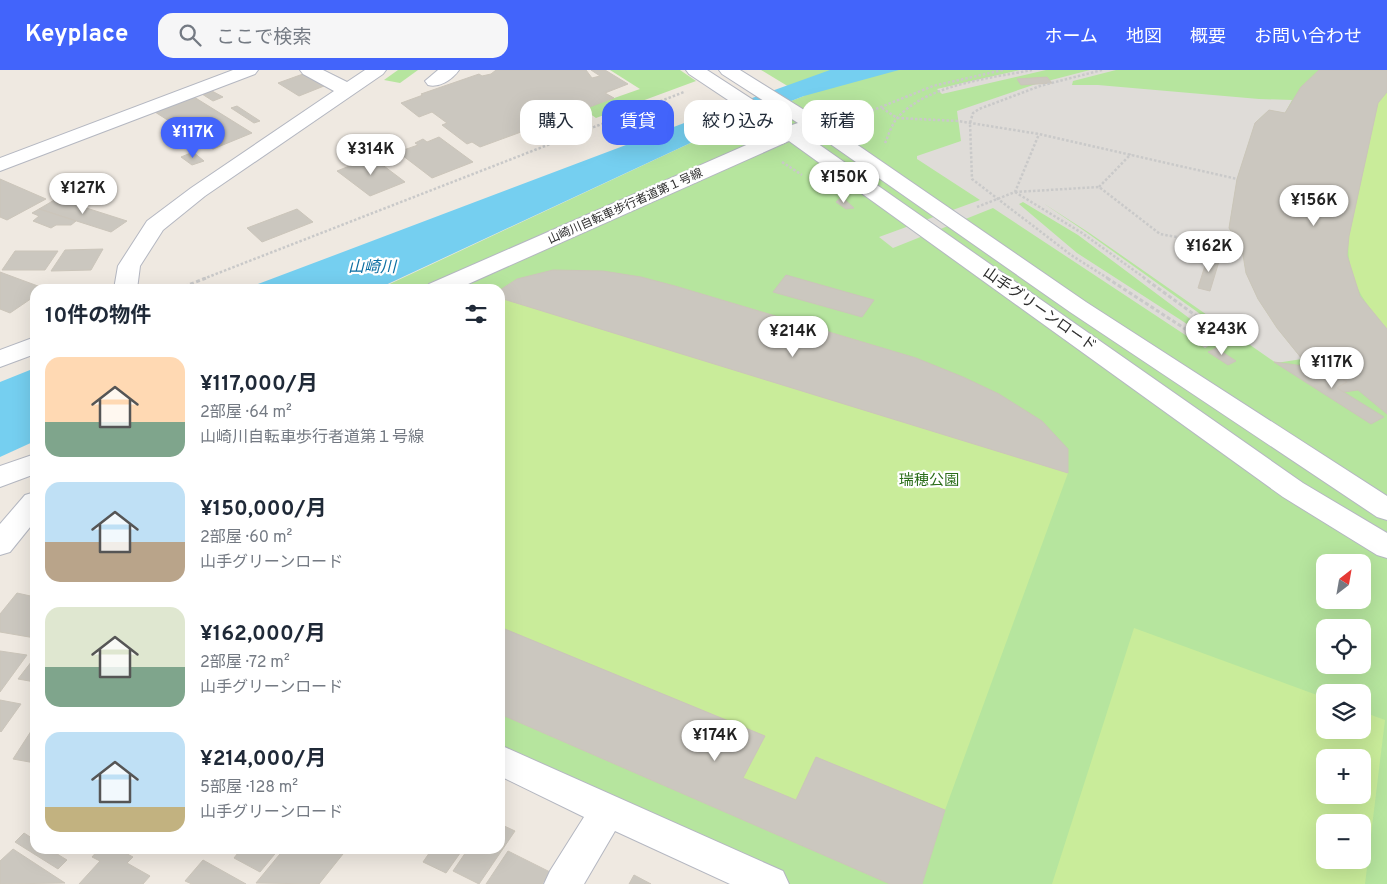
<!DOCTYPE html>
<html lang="ja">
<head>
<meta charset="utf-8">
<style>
  body { margin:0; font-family:Overpass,"Noto Sans JP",sans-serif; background:#f6f6f7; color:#1f2937; height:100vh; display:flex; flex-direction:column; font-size:19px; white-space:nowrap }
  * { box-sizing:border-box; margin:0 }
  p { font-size:16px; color:#747a83 }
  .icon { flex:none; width:28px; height:28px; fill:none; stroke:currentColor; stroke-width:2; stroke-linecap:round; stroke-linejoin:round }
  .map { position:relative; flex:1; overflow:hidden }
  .panel { position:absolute; left:30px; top:214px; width:475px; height:570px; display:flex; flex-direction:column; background:#fff; border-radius:15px; box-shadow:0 5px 20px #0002 }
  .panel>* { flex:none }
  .guide { position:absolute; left:520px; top:30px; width:475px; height:45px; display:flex; gap:10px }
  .needle { width:32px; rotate:31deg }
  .tools { position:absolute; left:1316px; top:484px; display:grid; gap:10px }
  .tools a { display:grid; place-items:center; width:55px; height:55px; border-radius:10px; background:#fff; box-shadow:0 5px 20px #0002; font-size:25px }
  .price { position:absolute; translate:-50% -42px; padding:0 11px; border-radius:18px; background:#fff; color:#222; font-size:16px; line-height:32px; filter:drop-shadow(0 1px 2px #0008) }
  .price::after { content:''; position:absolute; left:50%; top:30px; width:15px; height:11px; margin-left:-8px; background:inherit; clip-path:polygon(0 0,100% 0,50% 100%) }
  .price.on { background:#4264fb; color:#fff }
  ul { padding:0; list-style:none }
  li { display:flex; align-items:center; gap:15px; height:125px; padding:0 15px }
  li span { display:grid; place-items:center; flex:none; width:140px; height:100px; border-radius:15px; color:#555 }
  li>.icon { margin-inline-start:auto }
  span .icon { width:60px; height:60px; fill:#fffc; stroke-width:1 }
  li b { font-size:21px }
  h2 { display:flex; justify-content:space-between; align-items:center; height:60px; padding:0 15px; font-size:21px }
  .pill { padding:0 18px; border-radius:15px; background:#fff; box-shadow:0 5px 20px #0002; font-size:18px; line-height:45px }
  .pill.on { background:#4264fb; color:#fff }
  header { display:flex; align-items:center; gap:30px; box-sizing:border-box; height:70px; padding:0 25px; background:#4264fb; color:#fff }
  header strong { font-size:24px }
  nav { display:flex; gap:28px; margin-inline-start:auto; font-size:18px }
  .search { width:350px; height:45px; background:#f6f6f7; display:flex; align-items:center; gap:12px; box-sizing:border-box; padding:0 18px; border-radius:15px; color:#747a83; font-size:19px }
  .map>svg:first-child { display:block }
</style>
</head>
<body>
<header>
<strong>Keyplace</strong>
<div class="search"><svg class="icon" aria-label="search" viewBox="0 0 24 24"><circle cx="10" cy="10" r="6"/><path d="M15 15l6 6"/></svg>ここで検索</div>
<nav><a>ホーム</a><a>地図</a><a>概要</a><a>お問い合わせ</a></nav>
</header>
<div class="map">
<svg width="1387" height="814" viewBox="0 0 1387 814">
  <rect width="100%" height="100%" fill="#efe9e1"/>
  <g fill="#b6e59e" fill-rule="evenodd">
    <polygon points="398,0 418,0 400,13 384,10"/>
    <polygon points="610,0 680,0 696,11 596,48 583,39 640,19"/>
    <path d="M761,0H1387V814H770L500,690V219H379L729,55L804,26ZM1325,492H1362V530H1325ZM1325,558H1362V595H1325ZM1325,622H1362V660H1325ZM1325,688H1362V725H1325ZM1325,752H1362V790H1325Z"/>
  </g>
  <g fill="#c9ec9a" fill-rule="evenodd">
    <path d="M1387,22V259C1361,230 1345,205 1349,166L1378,33Z"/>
    <polygon points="553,200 603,201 641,207 675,216 916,288 963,307 999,324 1068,403 945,740 922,814 890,814 500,644 500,220 517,209"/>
    <path d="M1134,558L1325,628V660H1362L1363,642L1385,650L1365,814H1052ZM1325,688H1362V725H1325ZM1325,752H1362V790H1325Z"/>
  </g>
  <g fill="#dfdcd8" fill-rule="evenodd">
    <polygon points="1020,0 1046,0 942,24 937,19"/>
    <path d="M1090,0H1116L1073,11L1072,15H1098L1259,29L1292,30L1285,43L1269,40L1255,53L1237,109L1229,158L1242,179L1246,203L1258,229L1277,258L1302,289L1276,293L1088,162L1043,133L1086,162L1228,264L1205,278L993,138L893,178L879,167L980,130L917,89V86L961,71L957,41L1036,14ZM1023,132L1078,165L1193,251L1187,254L1077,183L1019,134Z"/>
  </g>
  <g fill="#75cff0">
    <polygon points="830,0 899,0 804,26 729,55 377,219 245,219 716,41"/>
    <polygon points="35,298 35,371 0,387 0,312"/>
  </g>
  <g fill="#cbc7bf" stroke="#cbc5ba">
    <polygon points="496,0 586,0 592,8 600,6 591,0 605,0 628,14 605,23 614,28 480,77 472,72 467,74 442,55 447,53 432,42 419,47 401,33 423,25 421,24 479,4 482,6 491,4"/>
    <polygon points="1319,0 1387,0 1387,22 1378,33 1349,166 1347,185 1360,226 1387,259 1387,344 1358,320 1337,323 1302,289 1277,258 1258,229 1246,203 1242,179 1229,158 1237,109 1255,53 1269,40 1285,43 1301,17"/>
    <polygon points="303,4 324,16 299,26 278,13"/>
    <polygon points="1047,7 1052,13 1021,15 1017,9"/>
    <polygon points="212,21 223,27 213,31 202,24"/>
    <polygon points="194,27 252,63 213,79 155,42"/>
    <polygon points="237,36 260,51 254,53 231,38"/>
    <polygon points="619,55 625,58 614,63 608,59"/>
    <polygon points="439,67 473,92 432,108 398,82 418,75 415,73 423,69 427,72"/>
    <polygon points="193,82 204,91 192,95 181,87"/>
    <polygon points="372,87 405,112 370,126 337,101"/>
    <polygon points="0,109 46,129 7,150 0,147"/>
    <polygon points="56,129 70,133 73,131 80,133 77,135 127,151 111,162 39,139"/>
    <polygon points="839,129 844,129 854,138 846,139 836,132"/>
    <polygon points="39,139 76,151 71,155 56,155 51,158 33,151 39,146 32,143"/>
    <polygon points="297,139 313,152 262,172 247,158"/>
    <polygon points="103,179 91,200 51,201 65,180"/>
    <polygon points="15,181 58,181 45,200 2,200"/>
    <polygon points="1208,186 1220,188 1210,221 1198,218"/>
    <polygon points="553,200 603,201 641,207 675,216 916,288 963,307 999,324 1042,351 1068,379 1068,403 500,228 500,220 517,209"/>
    <polygon points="0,202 46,219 35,219 35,226 10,243 0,239"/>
    <polygon points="786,205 874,230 862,247 773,222"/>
    <polygon points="1216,278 1236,291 1228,295 1208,282"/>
    <polygon points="1274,292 1326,299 1347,312 1337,318 1384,347 1371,354"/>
    <polygon points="17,523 35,527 35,568 0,562 0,544"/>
    <polygon points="500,557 765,666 743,708 796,730 816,687 945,740 922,814 890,814 500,644"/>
    <polygon points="0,581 27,585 0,622"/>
    <polygon points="35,587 35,612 18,609"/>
    <polygon points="0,630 21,634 1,662 0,661"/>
    <polygon points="35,655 35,693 13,689"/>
    <polygon points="500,754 515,761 479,814 453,801 468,779 500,779"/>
    <polygon points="24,763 35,770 35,779 49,779 67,790 58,799 15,772"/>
    <polygon points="13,779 65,813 0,814 0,791"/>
    <polygon points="99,779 118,779 133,787 127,793 150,806 143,814 79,814 100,791 92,787"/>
    <polygon points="241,779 279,779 260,802 234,788"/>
    <polygon points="284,779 347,779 319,814 256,813"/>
    <polygon points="432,779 463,779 446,803 423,792"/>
    <polygon points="508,781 550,802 542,814 486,814"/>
    <polygon points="203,790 246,814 192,814 185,811"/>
    <polygon points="634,805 651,814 629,814"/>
  </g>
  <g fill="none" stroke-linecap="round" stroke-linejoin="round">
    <g stroke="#b4b7c1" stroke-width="2">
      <g id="minor">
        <polygon points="233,0 258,0 255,4 0,101 0,88"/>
        <polygon points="300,0 323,0 347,12 365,0 386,0 383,4 205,126 163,160 140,196 137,219 114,219 118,196 147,151 191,118 334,21 303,4"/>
        <path d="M438,0H459C452,10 439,18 428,15L425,11Z"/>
        <polygon points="686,0 707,0 792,55 798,53 722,4 719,0 740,0 830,56 1086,232 1387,426 1387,450 1377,447 1070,242 816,64 811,61 804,64 1303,413 1387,463 1387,488 1377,485 1283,427 789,71 457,219 426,219 429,214 776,62 689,4"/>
        <polygon points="35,267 35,284 0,297 0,280"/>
        <polygon points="35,384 35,404 0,417 0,396"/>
        <polygon points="35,422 35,451 10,482 0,485 0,454 25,425"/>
        <polygon points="500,675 783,801 789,814 730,814 615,761 584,814 544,814 550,801 584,747 500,706"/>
      </g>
    </g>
    <g stroke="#c9c9c9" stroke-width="2.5" stroke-dasharray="2.5 2" stroke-linecap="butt">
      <polyline points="1102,0 1040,16 979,39 973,43 970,53 972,109 1071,185 1109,209"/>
      <polyline points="882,38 897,48 958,51 1039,64 1237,109"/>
      <polyline points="851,49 933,16 1003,0"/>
      <path d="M885,73C889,64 892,53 899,46C930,14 991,8 1032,0"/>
      <polyline points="782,92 802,105"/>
      <polyline points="1099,117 1131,84"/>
      <polyline points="1015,122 1082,163 1146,209"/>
      <polyline points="1015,122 1099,117 1160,164 1242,179"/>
      <polyline points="977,137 1015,122 1039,64"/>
      <polyline points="203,209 684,22"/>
    </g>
    <g stroke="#c9c9c9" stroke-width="3" stroke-dasharray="4 2.5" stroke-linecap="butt">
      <polyline points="1107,208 1193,264 1210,256 1144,208"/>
      <polyline points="178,219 206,208"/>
    </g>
    <use href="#minor" fill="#fff" fill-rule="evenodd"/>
  </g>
  <g text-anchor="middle" stroke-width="4.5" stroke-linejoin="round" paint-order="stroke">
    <g font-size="12" fill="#2e2e2e" stroke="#fff">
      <text transform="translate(625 136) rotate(-24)" y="4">山崎川自転車歩行者道第１号線</text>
    </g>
    <g font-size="15" fill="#2e2e2e" stroke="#fff">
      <text transform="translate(1040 239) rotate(35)" y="5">山手グリーンロード</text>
    </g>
    <g font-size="15" fill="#2c6e1b" stroke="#fff">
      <text x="929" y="415">瑞穂公園</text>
    </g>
    <g font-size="16" font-style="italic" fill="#0d6fa3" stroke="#fff">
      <text x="372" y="202">山崎川</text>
    </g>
  </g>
</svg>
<div class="tools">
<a><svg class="needle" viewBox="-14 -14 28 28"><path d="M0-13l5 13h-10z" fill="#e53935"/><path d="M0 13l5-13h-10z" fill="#747a83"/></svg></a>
<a><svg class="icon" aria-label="locate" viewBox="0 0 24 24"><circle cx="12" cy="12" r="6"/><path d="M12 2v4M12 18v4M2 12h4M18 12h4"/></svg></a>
<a><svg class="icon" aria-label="layers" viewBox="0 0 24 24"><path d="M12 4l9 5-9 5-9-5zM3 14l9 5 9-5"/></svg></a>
<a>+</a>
<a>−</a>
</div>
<b class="price on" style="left:193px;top:89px">¥117K</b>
<b class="price" style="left:371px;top:106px">¥314K</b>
<b class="price" style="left:844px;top:134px">¥150K</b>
<b class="price" style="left:83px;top:145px">¥127K</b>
<b class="price" style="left:1314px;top:157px">¥156K</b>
<b class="price" style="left:1209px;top:203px">¥162K</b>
<b class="price" style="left:1222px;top:286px">¥243K</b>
<b class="price" style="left:793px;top:288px">¥214K</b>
<b class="price" style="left:1332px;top:319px">¥117K</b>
<b class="price" style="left:715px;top:692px">¥174K</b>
<div class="guide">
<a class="pill">購入</a>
<a class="pill on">賃貸</a>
<a class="pill">絞り込み</a>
<a class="pill">新着</a>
</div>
<section class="panel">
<h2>10件の物件<svg class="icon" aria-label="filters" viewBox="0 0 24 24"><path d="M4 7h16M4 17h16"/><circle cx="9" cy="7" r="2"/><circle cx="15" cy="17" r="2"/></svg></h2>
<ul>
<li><span style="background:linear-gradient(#ffd9b3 65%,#7fa58c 0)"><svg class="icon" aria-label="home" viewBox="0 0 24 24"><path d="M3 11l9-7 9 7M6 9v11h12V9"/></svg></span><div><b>¥117,000/月</b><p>2部屋 · 64 m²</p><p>山崎川自転車歩行者道第１号線</p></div></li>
<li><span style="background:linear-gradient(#bfe0f5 60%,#b9a48a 0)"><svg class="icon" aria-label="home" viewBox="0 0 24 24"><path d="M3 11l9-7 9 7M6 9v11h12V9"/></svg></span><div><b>¥150,000/月</b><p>2部屋 · 60 m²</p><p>山手グリーンロード</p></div></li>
<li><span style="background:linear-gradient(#dfe7d0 60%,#7fa58c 0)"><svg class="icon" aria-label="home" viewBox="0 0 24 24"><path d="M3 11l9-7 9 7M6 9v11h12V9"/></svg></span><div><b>¥162,000/月</b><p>2部屋 · 72 m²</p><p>山手グリーンロード</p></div></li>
<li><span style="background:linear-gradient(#bfe0f5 75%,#c2b280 0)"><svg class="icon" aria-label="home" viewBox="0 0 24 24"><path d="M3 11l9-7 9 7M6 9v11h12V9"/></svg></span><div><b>¥214,000/月</b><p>5部屋 · 128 m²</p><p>山手グリーンロード</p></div></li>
</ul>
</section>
</div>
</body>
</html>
